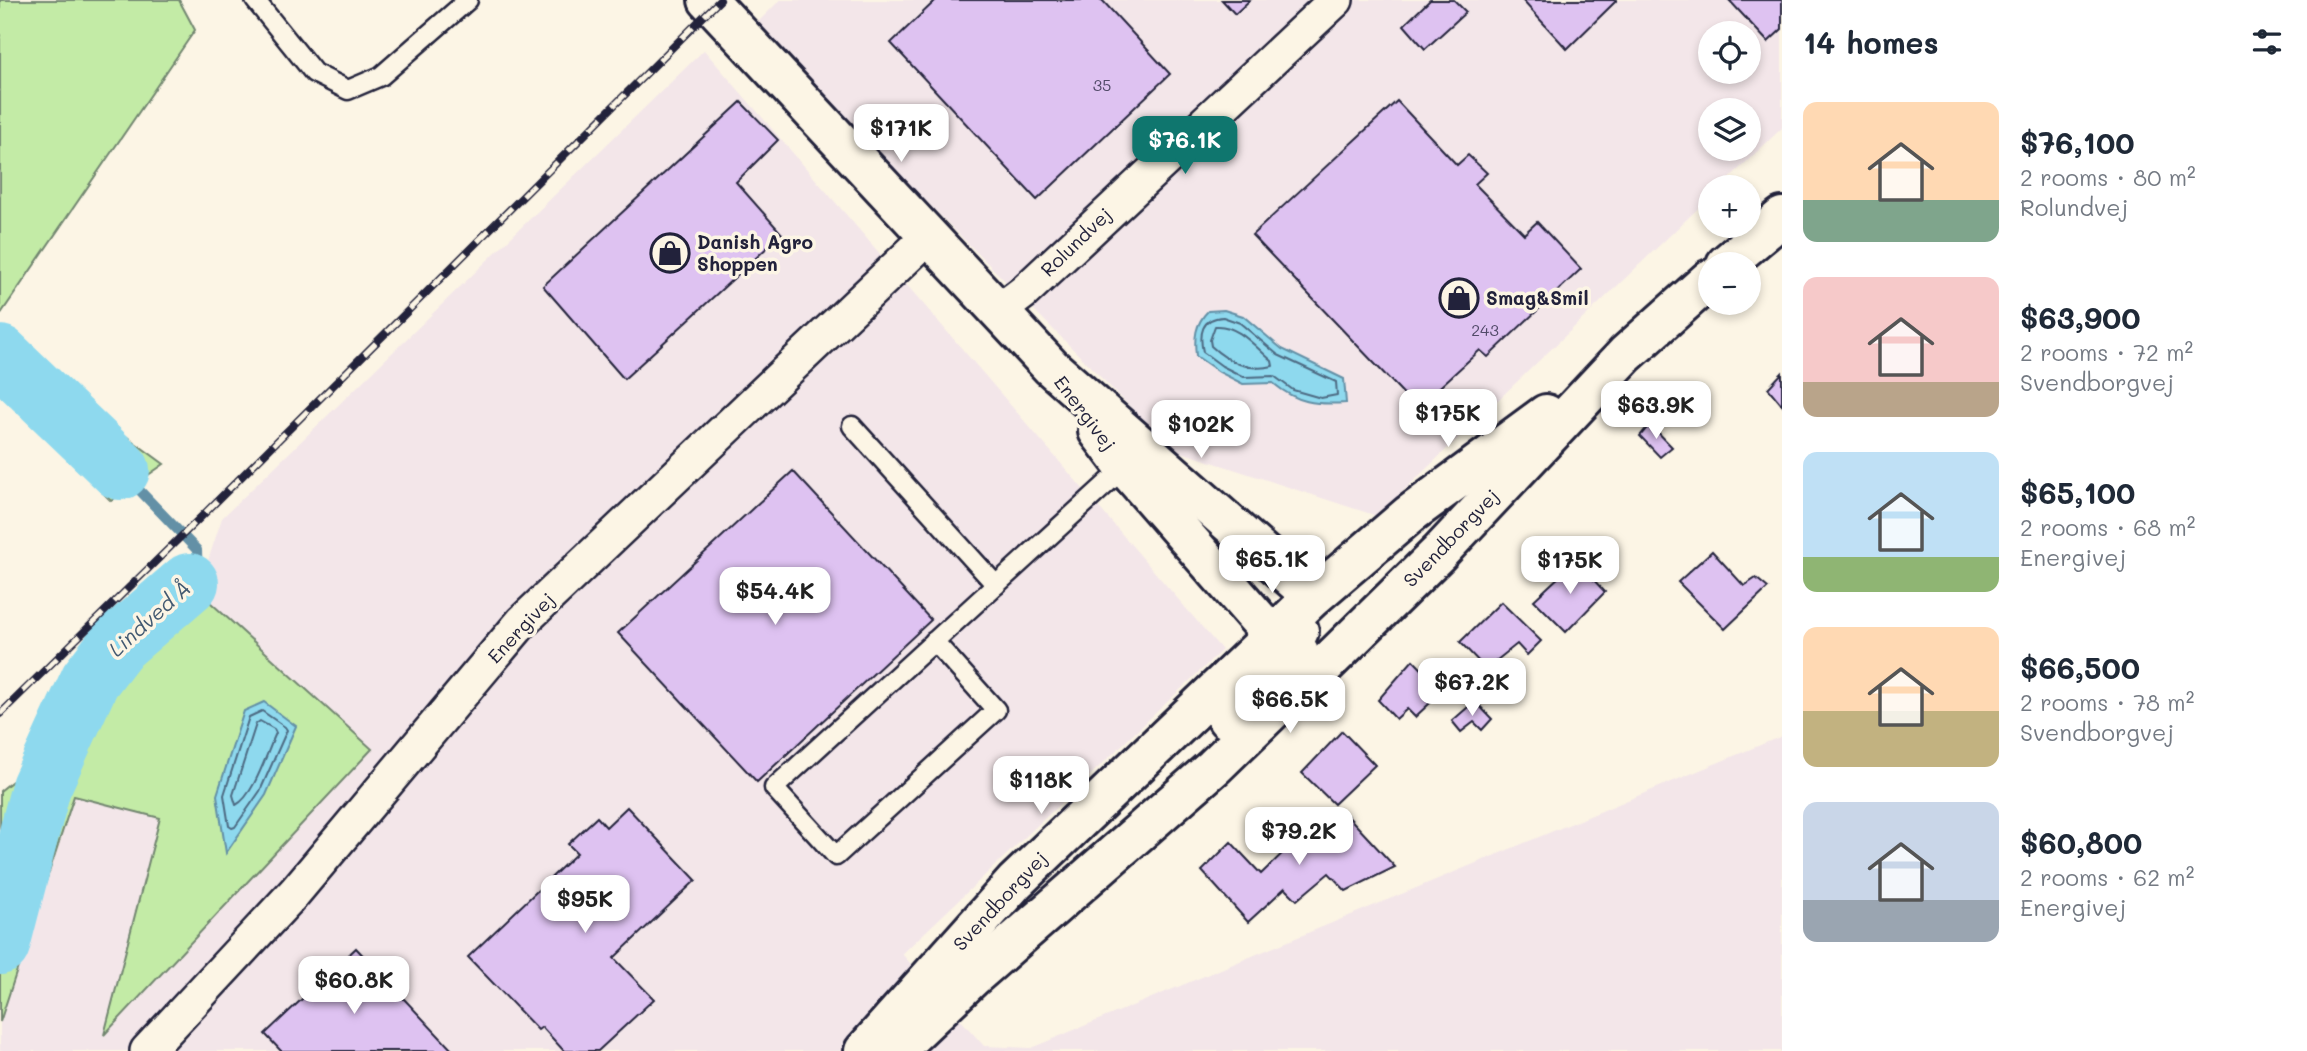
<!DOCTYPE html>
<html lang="en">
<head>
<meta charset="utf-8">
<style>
  body { margin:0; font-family:Mali,sans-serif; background:#f6f6f7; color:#1f2937; height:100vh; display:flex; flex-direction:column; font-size:26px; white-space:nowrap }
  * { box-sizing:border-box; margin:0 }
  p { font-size:23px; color:#747a83 }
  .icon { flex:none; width:38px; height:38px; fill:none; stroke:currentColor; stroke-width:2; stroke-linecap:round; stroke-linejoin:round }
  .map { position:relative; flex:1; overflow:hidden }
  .details { display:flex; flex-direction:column; background:#fff; width:525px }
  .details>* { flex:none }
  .fabs { position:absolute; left:1698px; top:21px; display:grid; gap:14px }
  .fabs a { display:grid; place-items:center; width:63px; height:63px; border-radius:50%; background:#fff; box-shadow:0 4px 10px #0003; font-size:35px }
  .price { position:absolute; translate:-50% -60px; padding:0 16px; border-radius:14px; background:#fff; color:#222; font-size:23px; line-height:46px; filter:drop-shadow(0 2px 4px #0008) }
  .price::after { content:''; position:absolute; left:50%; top:42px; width:21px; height:16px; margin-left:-10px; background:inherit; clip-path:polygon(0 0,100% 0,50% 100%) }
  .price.active { background:#0f766e; color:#fff }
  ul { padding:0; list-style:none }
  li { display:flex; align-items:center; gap:21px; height:175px; padding:0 21px }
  li span { display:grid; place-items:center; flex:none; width:196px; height:140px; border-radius:14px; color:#555 }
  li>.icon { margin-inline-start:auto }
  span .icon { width:84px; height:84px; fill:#fffc; stroke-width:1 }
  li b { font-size:30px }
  h2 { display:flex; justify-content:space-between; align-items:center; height:84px; padding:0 21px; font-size:30px }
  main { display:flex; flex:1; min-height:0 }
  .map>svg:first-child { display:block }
</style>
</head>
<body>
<main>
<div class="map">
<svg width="1782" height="1051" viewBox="0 0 1782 1051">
  <rect width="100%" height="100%" fill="#fcf5e5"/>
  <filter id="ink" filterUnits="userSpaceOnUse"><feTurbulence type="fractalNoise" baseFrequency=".0143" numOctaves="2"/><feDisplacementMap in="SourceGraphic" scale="14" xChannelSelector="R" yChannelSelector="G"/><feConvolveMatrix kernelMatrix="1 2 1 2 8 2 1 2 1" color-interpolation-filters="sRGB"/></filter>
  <g filter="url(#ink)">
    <g fill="#f3e6e9" fill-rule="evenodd">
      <path d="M780,0H1782V128L1720,187H1710V197L1377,516L1172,449L753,27ZM1710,33H1748V72H1710ZM1710,110H1748V149H1710Z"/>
      <polygon points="704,50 1222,650 902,954 984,1046 1031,1048 1782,736 1782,1051 0,1051 0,1022 102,707 198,591 222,518"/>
    </g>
    <g fill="#c3eba6" stroke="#728670" stroke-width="2">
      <polygon points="0,0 179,0 195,30 0,315"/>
      <polygon points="0,344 164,464 111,501 0,390"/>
      <polygon points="189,583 372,749 104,1035 160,818 74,796 0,1022 0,791 63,740 90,680 116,646"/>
    </g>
    <g fill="#8ed9ee" stroke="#6390a6" stroke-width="2">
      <path d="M1224,310L1243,316L1282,349L1344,379L1346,403C1315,405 1297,403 1273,383L1243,384L1219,372L1196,356C1194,338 1195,324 1208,311Z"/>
      <polygon points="264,702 296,726 266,795 226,853 217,795 244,711"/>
    </g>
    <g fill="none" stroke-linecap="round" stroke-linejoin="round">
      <g stroke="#4d6b83" stroke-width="2">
        <path d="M1223,317L1240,323L1278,355L1336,382L1337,395L1321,398L1293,390L1274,376L1244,377L1222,366L1203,352C1199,334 1201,318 1223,317Z"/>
        <path d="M1215,326C1238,324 1256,348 1272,361L1273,366C1250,372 1228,362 1211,346L1210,340Z"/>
        <polygon points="262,711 285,727 287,730 260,791 235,827 232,828 229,826 224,795 249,717"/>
        <path d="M260,721L274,729L276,733C267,752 254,796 236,805L233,795L256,724Z"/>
      </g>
      <polyline stroke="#6390a6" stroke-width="10" points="120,470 197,550 198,575 189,583"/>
      <g stroke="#8ed9ee" stroke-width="60">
        <polyline points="0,355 120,470"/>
        <polyline points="0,945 41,787 90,680 116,646 189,583"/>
      </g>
    </g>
    <g fill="#dec2f1" stroke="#22223b" stroke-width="2">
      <polygon points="936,0 1102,0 1170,74 1037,200 891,43"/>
      <polygon points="1222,0 1250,0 1235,14"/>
      <polygon points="1430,0 1454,0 1466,12 1425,49 1404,25"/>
      <polygon points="1522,0 1616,0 1616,1 1567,49"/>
      <polygon points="1729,0 1782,0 1782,29 1768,42"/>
      <polygon points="1397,101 1457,165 1468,155 1487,173 1475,184 1524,234 1537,222 1581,269 1488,357 1480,350 1417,408 1252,235"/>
      <polygon points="741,102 778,140 736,182 782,234 624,379 543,286"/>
      <polygon points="1782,373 1782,405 1768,388"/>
      <polygon points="1650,424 1672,447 1660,457 1640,436"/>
      <polygon points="793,471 931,620 757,782 618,633"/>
      <polygon points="1712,551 1744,586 1756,578 1768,588 1725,629 1678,582"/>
      <polygon points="1576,561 1605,592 1566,632 1534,600"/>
      <polygon points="1501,602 1541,641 1527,655 1517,644 1486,669 1460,642"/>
      <polygon points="1413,660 1443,691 1415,717 1407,709 1396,719 1378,700"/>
      <polygon points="1475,701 1492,719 1482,730 1474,722 1461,732 1452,721"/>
      <polygon points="1342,731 1375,765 1334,804 1302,773"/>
      <polygon points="627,807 696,880 614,958 654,999 598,1051 564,1051 542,1027 538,1030 468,957 577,853 568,844 597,817 606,827"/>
      <polygon points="1343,811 1395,867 1346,891 1329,873 1297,900 1285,888 1248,922 1202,871 1231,842 1261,874 1295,841 1302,847"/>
      <polygon points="356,948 453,1051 281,1051 265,1034"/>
    </g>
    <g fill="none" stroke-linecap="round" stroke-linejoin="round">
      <g stroke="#22223b" stroke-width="23">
        <g id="service">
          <polyline points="255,0 314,73 348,90 381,76 468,0"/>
          <polyline points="852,426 996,585"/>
          <polyline points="934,641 996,710 836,856 774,788 1126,466"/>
        </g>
      </g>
      <g stroke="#22223b" stroke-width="38">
        <g id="minor">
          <polyline points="999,311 1024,292 1336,0"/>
          <polyline points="147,1051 295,892 522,622 928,237"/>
        </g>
      </g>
      <g stroke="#22223b" stroke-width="44">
        <g id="tertiary">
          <polyline points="708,0 1051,367 1313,597"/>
          <polyline points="1098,431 1125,467 1273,636 1299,652"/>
        </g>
      </g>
      <g stroke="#22223b" stroke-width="44">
        <g id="secondary">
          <polyline points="1726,264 1782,217"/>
          <path d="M1227,719C1253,694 1285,666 1299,631"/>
          <polyline points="864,1051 1015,882 1313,597 1410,514 1546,414"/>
          <polyline points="895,1051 972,978 1214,767 1276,707 1326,664 1439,553 1626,354 1710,279"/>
        </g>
      </g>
      <use href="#service" stroke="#fcf5e5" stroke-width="18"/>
      <use href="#minor" stroke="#fcf5e5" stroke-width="33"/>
      <use href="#tertiary" stroke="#fcf5e5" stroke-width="38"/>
      <use href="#secondary" stroke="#fcf5e5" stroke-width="38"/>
      <g stroke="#22223b" stroke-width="8">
        <polyline id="rail" points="0,714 204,514 720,0"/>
      </g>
      <use href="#rail" stroke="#fcf5e5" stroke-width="5" stroke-dasharray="16" stroke-linecap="butt"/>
    </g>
  </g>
  <defs>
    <g id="shop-ring" transform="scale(2.0125)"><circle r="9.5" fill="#fcf5e5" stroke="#22223b" stroke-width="1.5"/><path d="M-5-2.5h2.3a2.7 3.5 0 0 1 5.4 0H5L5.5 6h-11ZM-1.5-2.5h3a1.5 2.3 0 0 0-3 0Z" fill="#22223b"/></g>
  </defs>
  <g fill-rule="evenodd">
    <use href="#shop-ring" x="670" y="253"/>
    <use href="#shop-ring" x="1459" y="298"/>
  </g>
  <g text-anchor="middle" stroke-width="7" stroke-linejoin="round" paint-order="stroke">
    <g font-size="16" fill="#514a68">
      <text x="1102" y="91">35</text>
      <text x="1485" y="336">243</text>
    </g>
    <g font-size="19" font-weight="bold" fill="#22223b" stroke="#fcf5e5" text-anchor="start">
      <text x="697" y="249">Danish Agro<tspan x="697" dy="22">Shoppen</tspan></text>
      <text x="1486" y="305">Smag&amp;Smil</text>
    </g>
    <g font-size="19" fill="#22223b" stroke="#fcf5e5">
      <text transform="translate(1076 242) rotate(-44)" y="7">Rolundvej</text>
      <text transform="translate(1085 413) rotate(53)" y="7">Energivej</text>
      <text transform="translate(1451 538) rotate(-46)" y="7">Svendborgvej</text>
      <text transform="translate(521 628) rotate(-47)" y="7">Energivej</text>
      <text transform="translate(1000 901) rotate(-47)" y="7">Svendborgvej</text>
    </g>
    <g font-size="21" font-style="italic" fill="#425971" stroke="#fcf5e5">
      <text transform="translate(150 619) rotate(-42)" y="7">Lindved Å</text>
    </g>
  </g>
</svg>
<div class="fabs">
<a><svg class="icon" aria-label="locate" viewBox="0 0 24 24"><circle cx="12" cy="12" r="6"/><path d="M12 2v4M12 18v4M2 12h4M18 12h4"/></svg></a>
<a><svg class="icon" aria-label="layers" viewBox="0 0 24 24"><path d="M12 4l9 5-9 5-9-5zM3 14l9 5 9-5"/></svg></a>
<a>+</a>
<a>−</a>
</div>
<b class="price" style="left:901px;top:164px">$171K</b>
<b class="price active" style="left:1185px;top:176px">$76.1K</b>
<b class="price" style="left:1656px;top:441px">$63.9K</b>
<b class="price" style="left:1448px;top:449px">$175K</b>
<b class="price" style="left:1201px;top:460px">$102K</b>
<b class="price" style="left:1272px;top:595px">$65.1K</b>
<b class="price" style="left:1570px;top:596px">$175K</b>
<b class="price" style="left:775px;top:627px">$54.4K</b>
<b class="price" style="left:1472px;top:718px">$67.2K</b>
<b class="price" style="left:1290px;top:735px">$66.5K</b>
<b class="price" style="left:1041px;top:816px">$118K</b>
<b class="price" style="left:1299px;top:867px">$79.2K</b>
<b class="price" style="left:585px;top:935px">$95K</b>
<b class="price" style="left:354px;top:1016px">$60.8K</b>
</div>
<section class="details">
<h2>14 homes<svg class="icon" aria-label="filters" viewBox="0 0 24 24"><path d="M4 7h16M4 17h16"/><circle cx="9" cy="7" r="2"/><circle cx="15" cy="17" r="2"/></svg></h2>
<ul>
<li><span style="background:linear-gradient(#ffd9b3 70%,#7fa58c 0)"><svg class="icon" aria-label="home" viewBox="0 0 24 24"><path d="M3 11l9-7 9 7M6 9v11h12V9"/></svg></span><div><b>$76,100</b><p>2 rooms · 80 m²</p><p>Rolundvej</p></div></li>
<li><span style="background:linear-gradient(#f6c9c9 75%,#b9a48a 0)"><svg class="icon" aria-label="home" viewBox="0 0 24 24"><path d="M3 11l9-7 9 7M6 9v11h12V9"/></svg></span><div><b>$63,900</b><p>2 rooms · 72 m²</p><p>Svendborgvej</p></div></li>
<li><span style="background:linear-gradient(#bfe0f5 75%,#8fb573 0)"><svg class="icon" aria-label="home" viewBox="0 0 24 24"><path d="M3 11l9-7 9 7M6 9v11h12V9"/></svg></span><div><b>$65,100</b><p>2 rooms · 68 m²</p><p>Energivej</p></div></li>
<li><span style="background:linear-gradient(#ffd9b3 60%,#c2b280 0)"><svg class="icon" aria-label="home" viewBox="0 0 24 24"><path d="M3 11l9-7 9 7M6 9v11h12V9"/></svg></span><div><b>$66,500</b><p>2 rooms · 78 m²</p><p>Svendborgvej</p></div></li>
<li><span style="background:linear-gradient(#c9d6e8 70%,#9aa5b1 0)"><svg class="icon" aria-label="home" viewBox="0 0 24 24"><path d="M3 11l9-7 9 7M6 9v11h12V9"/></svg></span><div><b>$60,800</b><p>2 rooms · 62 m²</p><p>Energivej</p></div></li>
</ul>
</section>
</main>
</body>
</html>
